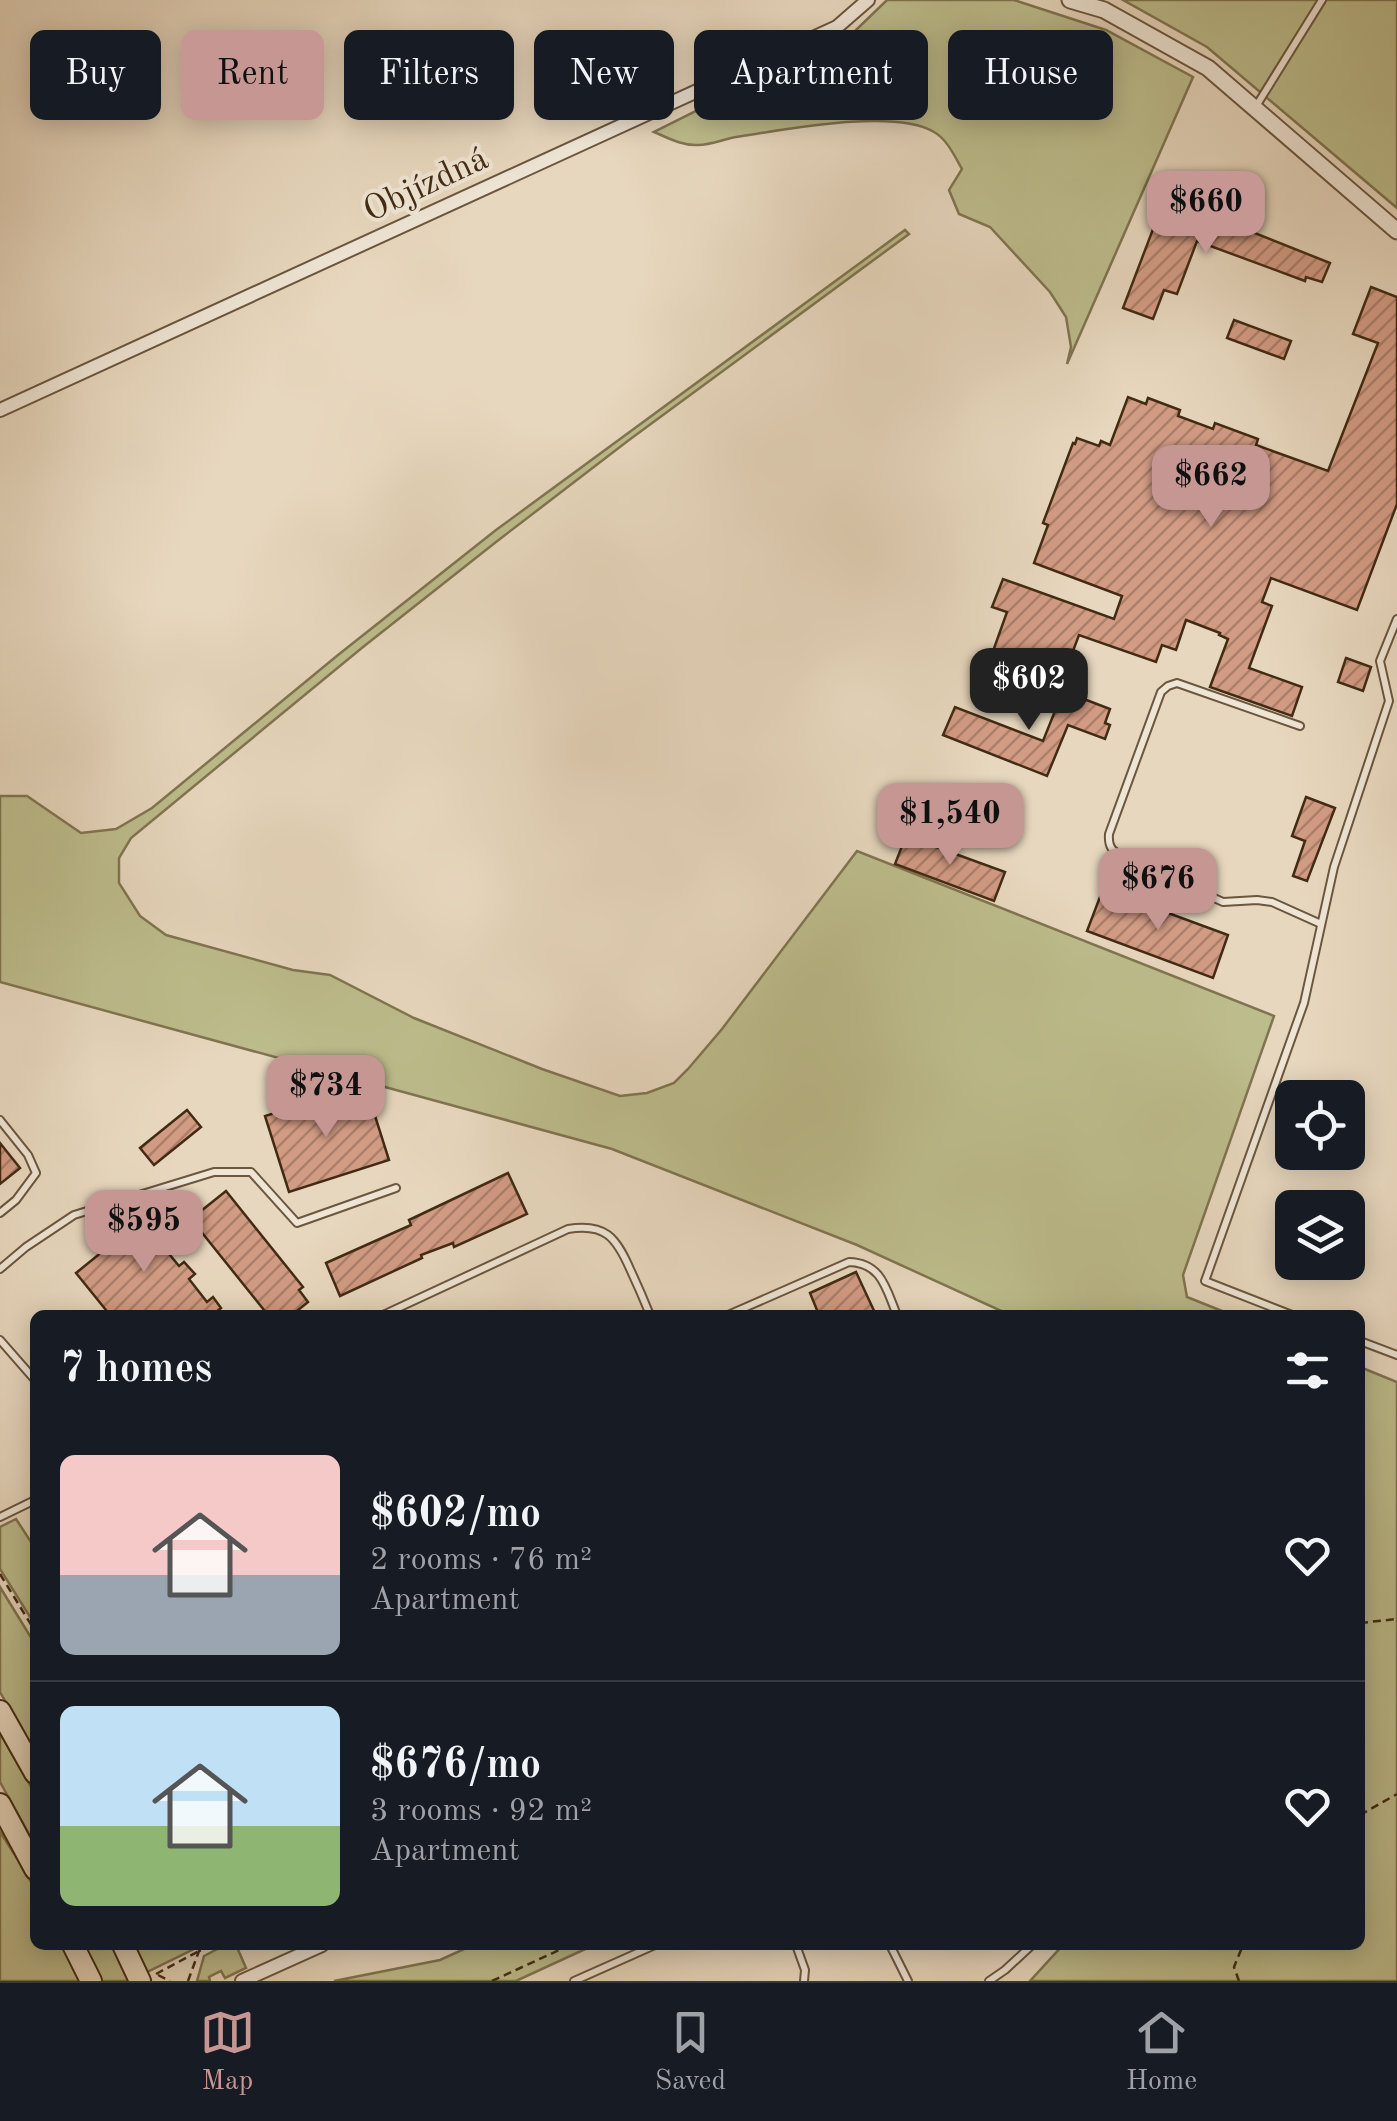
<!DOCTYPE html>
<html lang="en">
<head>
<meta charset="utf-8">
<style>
  body { margin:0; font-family:"Old Standard TT",serif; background:#20242c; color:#f1f3f6; height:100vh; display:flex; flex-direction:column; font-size:38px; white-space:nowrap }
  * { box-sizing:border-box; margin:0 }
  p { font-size:32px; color:#9ea1a6 }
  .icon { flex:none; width:55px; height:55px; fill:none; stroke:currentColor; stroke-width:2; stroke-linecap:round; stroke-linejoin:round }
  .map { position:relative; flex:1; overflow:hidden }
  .sheet { position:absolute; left:30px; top:1310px; width:1335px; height:640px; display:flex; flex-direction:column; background:#171b24; border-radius:15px; box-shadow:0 5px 25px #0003 }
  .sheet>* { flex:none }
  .guide { position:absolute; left:30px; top:30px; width:1338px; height:90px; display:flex; gap:20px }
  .controls { position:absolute; left:1275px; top:1080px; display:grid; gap:20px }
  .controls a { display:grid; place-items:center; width:90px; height:90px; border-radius:15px; background:#171b24; box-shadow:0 5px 25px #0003; font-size:50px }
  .price { position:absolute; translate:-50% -85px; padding:0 22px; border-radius:20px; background:#c59692; color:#111; font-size:32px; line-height:65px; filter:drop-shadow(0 2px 5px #0008) }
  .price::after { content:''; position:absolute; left:50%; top:60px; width:30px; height:22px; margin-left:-15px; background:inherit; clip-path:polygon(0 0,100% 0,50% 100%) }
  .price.selected { background:#222; color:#fff }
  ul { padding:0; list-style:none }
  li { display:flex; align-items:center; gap:30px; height:250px; padding:0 30px }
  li+li { border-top:2px solid #363941 }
  li span { display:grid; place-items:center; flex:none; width:280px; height:200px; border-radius:15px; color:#555 }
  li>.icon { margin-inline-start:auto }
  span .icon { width:120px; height:120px; fill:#fffc; stroke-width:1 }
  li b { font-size:42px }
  h2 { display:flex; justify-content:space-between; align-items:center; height:120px; padding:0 30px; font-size:42px }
  .tag { padding:0 35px; border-radius:15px; background:#171b24; box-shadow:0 5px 25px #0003; font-size:35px; line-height:90px }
  .tag.selected { background:#c59692; color:#111 }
  .dock { display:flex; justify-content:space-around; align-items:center; height:140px; border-top:2px solid #363941; background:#171b24; font-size:28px; color:#9ea1a6 }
  .dock a { display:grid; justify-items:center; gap:5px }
  .dock .selected { color:#c59692 }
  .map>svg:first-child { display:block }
</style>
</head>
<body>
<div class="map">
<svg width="1397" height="1981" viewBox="0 0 1397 1981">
  <defs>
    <pattern id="building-hatch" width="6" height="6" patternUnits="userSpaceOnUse" patternTransform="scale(2.5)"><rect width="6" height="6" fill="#d29b84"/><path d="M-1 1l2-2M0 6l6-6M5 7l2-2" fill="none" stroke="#ac7f6b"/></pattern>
  </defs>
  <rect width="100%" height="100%" fill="#e7d7be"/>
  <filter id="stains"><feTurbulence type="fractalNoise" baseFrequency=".002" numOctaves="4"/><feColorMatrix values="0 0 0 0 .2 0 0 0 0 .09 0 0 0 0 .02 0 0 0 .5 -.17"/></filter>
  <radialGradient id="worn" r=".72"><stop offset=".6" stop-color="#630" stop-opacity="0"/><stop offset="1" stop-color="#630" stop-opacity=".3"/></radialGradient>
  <g fill="#bdbc8c" stroke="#807450" stroke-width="2.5">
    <path d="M887,0H1014L1106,30L1193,77L1067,364L1071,347L1066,317L1050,292L990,227L959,214L949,190L962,169C955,157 947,139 934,132C894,108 783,130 736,137C724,139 711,145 698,145C683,146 668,138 654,132L854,32Z"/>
    <polygon points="1123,0 1397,0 1397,208 1207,47"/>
    <polygon points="905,230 909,234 629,440 496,542 363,647 131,838 119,858 119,883 140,916 166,935 293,970 330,975 414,1018 542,1069 620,1096 647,1093 674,1083 688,1069 722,1029 857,851 1274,1016 1183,1275 1187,1297 1232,1315 1010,1315 857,1245 612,1149 0,982 0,796 27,796 81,833 116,829 152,808 338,655 496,530"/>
    <polygon points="1360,1367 1397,1382 1397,1981 1030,1981 1063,1945 1360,1945"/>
    <polygon points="16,1519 35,1548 35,1625 0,1569 0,1527"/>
    <polygon points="0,1587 35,1644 35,1753 0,1692"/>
    <polygon points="0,1732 35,1794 35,1845 0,1782"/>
    <polygon points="0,1832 24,1869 35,1890 35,1945 62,1945 80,1981 0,1981"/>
    <polygon points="84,1945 112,1945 129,1981 102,1981"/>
    <polygon points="134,1945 194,1945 196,1948 147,1972"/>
    <polygon points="225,1945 236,1945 246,1968 225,1978 221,1971 209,1977 210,1981 197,1981 204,1956"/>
    <polygon points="473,1945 594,1945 516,1981 334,1981 440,1960"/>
  </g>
  <g fill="url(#building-hatch)" stroke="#422b13" stroke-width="2.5">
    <polygon points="1163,203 1220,224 1222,220 1330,263 1322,282 1306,277 1305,281 1197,241 1177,294 1164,290 1153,319 1123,308"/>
    <polygon points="1371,287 1397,297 1397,504 1357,610 1271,578 1262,602 1272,606 1249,668 1302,687 1292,716 1210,687 1228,639 1219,635 1220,633 1186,620 1176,650 1162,645 1156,662 1079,635 1062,680 992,654 1007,612 992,607 1003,579 1114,619 1122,596 1034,563 1048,525 1043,523 1073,443 1075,444 1077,438 1099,446 1101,441 1110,445 1128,397 1146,404 1148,398 1180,410 1178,416 1213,429 1215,423 1258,439 1256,445 1328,471 1378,343 1353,334"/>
    <polygon points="1234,320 1291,341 1284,359 1227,338"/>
    <polygon points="1346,658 1371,667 1363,691 1338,682"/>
    <polygon points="1063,691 1110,709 1105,723 1110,725 1105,739 1068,725 1047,776 943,735 955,707 1043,741"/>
    <polygon points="1306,797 1335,808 1307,881 1293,876 1305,841 1292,836"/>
    <polygon points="906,836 1005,872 994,901 895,864"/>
    <polygon points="1103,889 1228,935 1213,978 1087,931"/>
    <polygon points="342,1092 344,1098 357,1094 360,1103 370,1100 389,1160 289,1192 265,1116"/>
    <polygon points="187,1110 201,1127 154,1165 140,1148"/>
    <polygon points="0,1143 20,1168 0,1184"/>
    <polygon points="508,1173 527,1214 454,1247 453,1243 421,1255 422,1258 340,1296 326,1263 411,1225 409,1220"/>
    <polygon points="226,1191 303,1287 299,1290 308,1302 292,1315 268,1315 191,1219"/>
    <polygon points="142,1208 151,1212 170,1236 161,1244 179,1266 184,1262 195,1274 189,1279 207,1302 213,1297 221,1308 216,1312 218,1315 110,1315 76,1273 129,1230 123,1223"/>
    <polygon points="856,1272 876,1315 819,1315 810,1293"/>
  </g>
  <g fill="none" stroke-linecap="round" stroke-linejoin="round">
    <g stroke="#6b563e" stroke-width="10">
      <g id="service">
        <polyline points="1255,108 1322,0"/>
        <path d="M1300,726L1177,683L1168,686L1161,692L1109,834C1108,847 1112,851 1123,857L1223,902L1257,900L1272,902L1321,924"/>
        <polyline points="0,1120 28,1155 36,1173 16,1200 0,1213"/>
        <polyline points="0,1269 26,1247 74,1215 214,1172 251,1172 297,1223 396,1188"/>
        <path d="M383,1315L568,1229C605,1223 616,1237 630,1269C637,1284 644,1300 650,1315"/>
        <path d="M728,1315L849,1262C882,1263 886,1289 897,1315"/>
        <polyline points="1292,1315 1205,1281 1304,1003 1334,867 1389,701 1380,661 1397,619"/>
        <polyline points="0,1340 35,1380"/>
        <polyline points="1360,1341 1397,1355"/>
        <polyline points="0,1517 35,1500"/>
        <polyline points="796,1945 805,1970 804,1981"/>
        <polyline points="890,1945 908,1981"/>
        <polyline points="574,1981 655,1945"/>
        <polyline points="989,1981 1005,1970 1032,1945"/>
      </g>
    </g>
    <g stroke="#6b563e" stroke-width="16">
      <g id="minor">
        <polyline points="0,410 837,27 868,0"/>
        <polyline points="242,1981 322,1945"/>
      </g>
    </g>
    <g stroke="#6b563e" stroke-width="19">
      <polyline id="tertiary" points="1070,0 1104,10 1208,68 1397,231"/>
    </g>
    <g stroke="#422b13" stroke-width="24">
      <g id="primary">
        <polyline points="0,1711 35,1773"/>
        <polyline points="0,1804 35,1869"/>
        <polyline points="73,1945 91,1981"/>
        <polyline points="123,1945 140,1981"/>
      </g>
    </g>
    <g stroke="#422b13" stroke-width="2.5" stroke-dasharray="8 5" stroke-linecap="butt">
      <polyline points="0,1574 35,1631"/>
      <polyline points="1360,1623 1397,1619"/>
      <polyline points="1360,1815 1397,1794"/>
      <polyline points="204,1949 214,1945"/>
      <polyline points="156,1974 199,1951"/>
      <polyline points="158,1975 170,1981"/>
      <polyline points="188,1981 199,1951 202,1950 200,1945"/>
      <polyline points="492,1981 570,1945"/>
      <polyline points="1239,1981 1234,1967 1243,1945"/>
    </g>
    <use href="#service" stroke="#efe5d5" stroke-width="6"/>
    <use href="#minor" stroke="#efe5d5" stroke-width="12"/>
    <use href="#tertiary" stroke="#efe5d5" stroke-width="15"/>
    <use href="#primary" stroke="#e7d7be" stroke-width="20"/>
  </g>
  <g text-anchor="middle" stroke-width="8" stroke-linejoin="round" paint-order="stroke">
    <g font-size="35" fill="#422b13" stroke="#efe5d5">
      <text transform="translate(425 183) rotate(-25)" y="12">Objízdná</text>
    </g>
  </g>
  <rect width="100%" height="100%" filter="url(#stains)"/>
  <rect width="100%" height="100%" fill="url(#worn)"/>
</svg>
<div class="controls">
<a><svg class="icon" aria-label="locate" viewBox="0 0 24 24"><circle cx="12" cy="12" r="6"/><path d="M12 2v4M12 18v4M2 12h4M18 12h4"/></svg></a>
<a><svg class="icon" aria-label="layers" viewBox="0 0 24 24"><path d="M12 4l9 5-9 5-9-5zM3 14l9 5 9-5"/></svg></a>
</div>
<b class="price" style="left:1206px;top:256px">$660</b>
<b class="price" style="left:1211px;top:530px">$662</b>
<b class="price selected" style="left:1029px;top:733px">$602</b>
<b class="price" style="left:950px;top:868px">$1,540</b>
<b class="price" style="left:1158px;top:933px">$676</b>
<b class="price" style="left:326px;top:1140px">$734</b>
<b class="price" style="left:144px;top:1275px">$595</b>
<div class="guide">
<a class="tag">Buy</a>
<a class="tag selected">Rent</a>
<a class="tag">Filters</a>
<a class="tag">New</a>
<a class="tag">Apartment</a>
<a class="tag">House</a>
</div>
<section class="sheet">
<h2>7 homes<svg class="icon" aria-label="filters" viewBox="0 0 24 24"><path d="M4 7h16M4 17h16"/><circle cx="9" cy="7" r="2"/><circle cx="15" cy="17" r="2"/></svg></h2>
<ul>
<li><span style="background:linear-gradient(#f6c9c9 60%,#9aa5b1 0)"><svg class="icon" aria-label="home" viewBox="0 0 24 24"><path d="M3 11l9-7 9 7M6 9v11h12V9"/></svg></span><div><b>$602/mo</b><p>2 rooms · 76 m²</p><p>Apartment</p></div><svg class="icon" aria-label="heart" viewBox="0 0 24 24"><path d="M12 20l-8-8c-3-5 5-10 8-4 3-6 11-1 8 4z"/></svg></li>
<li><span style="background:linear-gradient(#bfe0f5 60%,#8fb573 0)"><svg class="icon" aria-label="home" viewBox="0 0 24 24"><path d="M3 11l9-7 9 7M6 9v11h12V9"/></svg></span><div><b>$676/mo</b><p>3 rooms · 92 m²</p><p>Apartment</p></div><svg class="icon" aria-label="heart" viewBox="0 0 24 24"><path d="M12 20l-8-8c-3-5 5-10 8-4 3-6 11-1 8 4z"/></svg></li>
</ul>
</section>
</div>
<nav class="dock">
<a class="selected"><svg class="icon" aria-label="map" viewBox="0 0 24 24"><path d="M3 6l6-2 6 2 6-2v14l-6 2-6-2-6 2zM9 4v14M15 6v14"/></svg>Map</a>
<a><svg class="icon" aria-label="saved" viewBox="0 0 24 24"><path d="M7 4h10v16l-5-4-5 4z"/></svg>Saved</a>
<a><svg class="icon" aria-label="home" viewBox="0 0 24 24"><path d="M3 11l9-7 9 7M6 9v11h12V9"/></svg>Home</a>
</nav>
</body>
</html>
